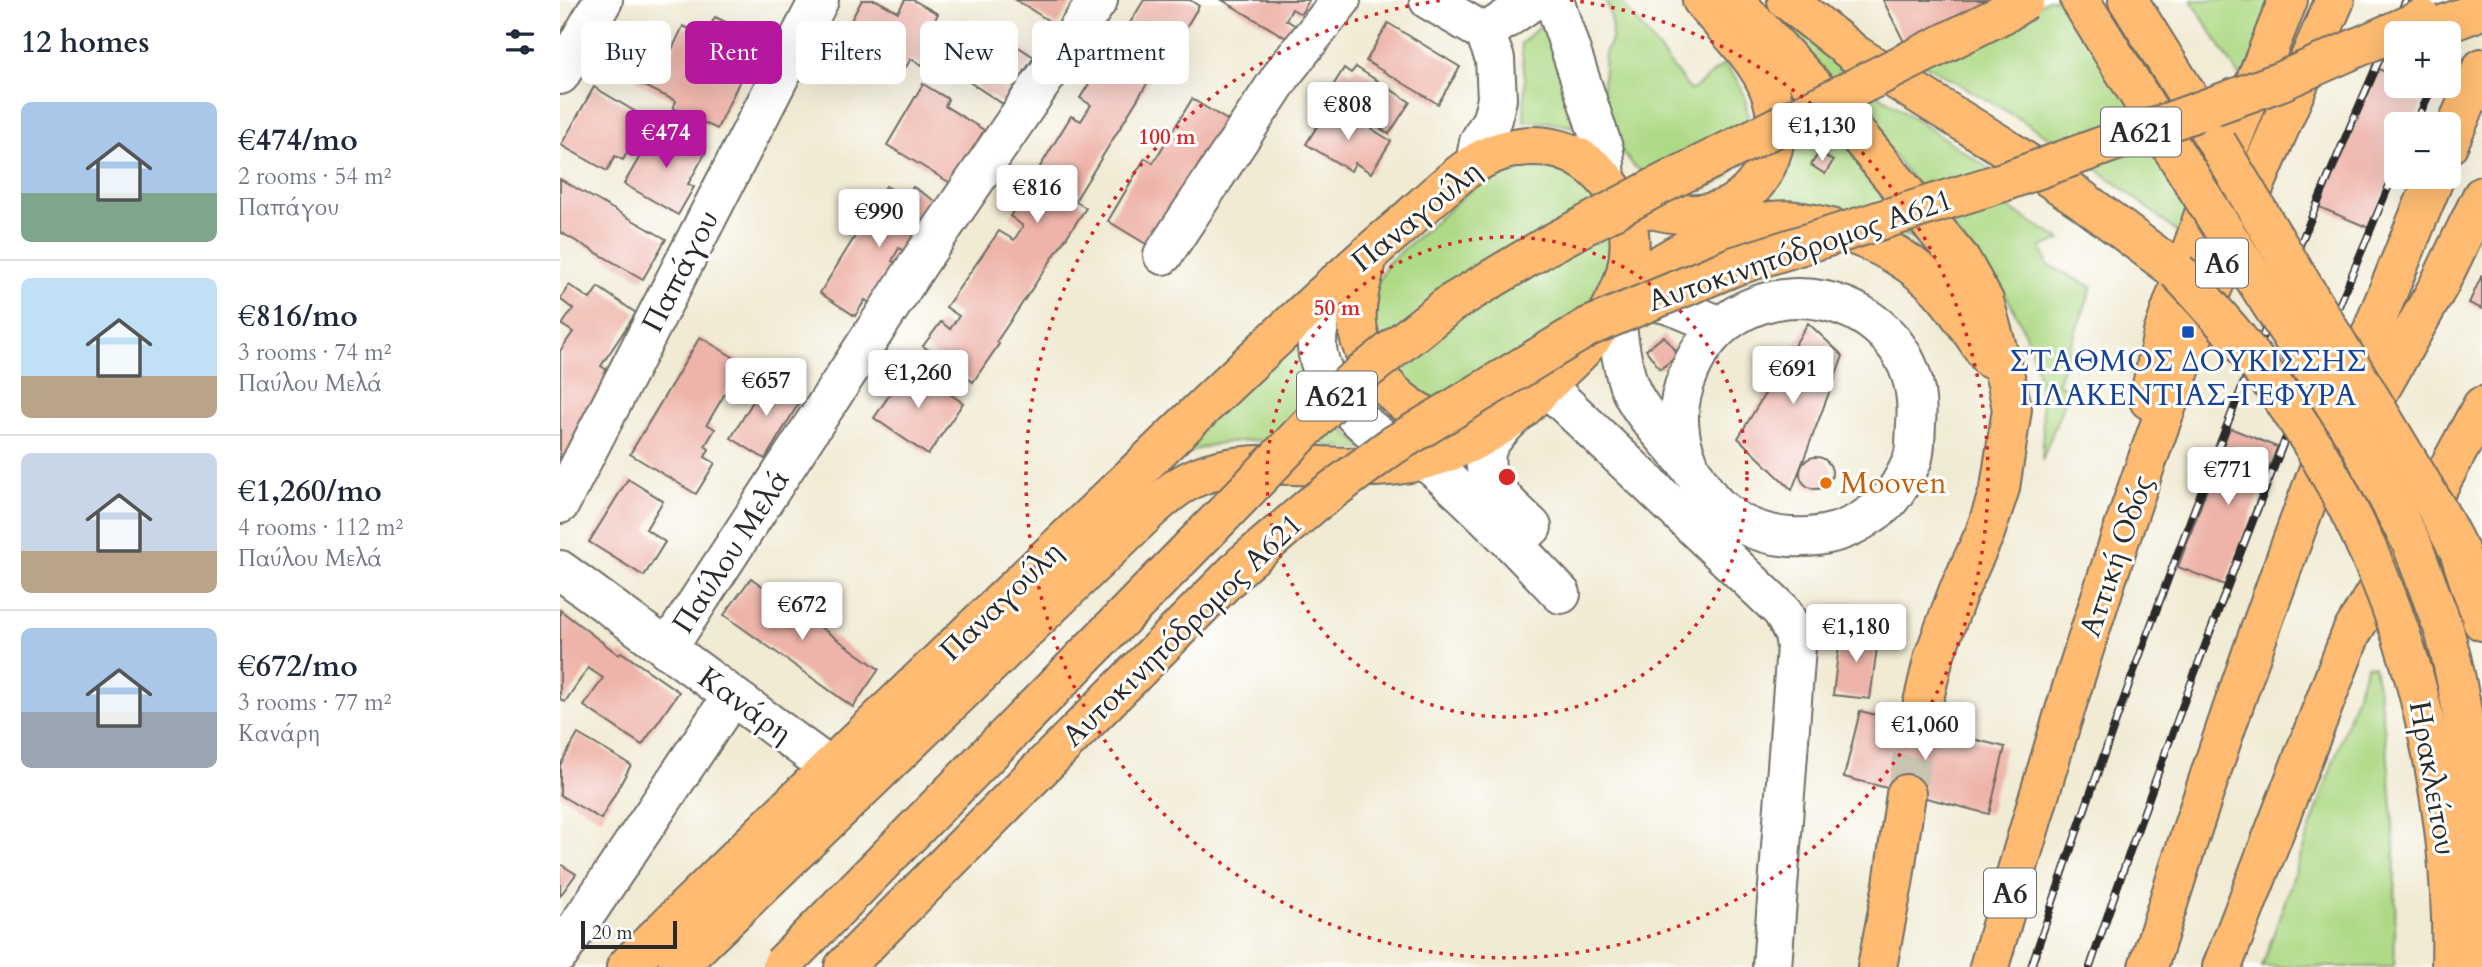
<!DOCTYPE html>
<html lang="en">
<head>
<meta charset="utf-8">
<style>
  body { margin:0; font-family:Cardo,serif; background:#f2f2f3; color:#1f2937; height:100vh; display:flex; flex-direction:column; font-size:26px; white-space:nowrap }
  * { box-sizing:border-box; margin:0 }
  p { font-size:23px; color:#747a83 }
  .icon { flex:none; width:38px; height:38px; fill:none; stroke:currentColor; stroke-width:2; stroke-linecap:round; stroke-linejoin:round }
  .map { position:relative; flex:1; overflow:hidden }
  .panel { display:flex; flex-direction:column; background:#fff; width:560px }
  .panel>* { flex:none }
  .guide { position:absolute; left:21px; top:21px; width:665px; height:63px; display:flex; gap:14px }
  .buttons { position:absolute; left:1824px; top:21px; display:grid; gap:14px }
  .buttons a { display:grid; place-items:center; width:77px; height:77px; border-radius:10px; background:#fff; box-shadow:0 7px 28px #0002; font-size:35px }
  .scale { position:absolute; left:21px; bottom:18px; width:96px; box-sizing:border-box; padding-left:7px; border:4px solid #2b2b2b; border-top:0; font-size:19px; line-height:24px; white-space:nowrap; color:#2b2b2b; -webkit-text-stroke:5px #fff; paint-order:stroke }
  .price { position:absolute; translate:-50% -60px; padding:0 16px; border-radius:7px; background:#fff; color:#222; font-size:23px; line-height:46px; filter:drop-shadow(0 2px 4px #0008) }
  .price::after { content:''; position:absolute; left:50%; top:42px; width:21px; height:16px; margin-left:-10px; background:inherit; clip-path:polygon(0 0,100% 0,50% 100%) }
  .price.active { background:#b5179e; color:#fff }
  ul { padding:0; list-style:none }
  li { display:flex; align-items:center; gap:21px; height:175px; padding:0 21px }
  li+li { border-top:2px solid #e0e1e3 }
  li span { display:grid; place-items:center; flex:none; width:196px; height:140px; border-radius:10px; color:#555 }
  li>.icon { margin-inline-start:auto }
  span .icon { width:84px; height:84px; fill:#fffc; stroke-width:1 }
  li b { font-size:30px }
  h2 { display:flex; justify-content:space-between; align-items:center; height:84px; padding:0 21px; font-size:30px }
  .pill { padding:0 24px; border-radius:10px; background:#fff; box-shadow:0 7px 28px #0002; font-size:24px; line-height:63px }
  .pill.active { background:#b5179e; color:#fff }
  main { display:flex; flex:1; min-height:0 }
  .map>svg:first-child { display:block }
</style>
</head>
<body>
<main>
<section class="panel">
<h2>12 homes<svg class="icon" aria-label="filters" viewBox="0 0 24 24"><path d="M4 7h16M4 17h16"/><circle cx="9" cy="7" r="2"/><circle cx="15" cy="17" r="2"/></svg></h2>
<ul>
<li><span style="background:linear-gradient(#a9c7e8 65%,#7fa58c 0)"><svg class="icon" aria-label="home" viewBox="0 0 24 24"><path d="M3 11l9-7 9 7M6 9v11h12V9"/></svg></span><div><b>€474/mo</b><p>2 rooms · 54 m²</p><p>Παπάγου</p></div></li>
<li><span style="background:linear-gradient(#bfe0f5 70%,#b9a48a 0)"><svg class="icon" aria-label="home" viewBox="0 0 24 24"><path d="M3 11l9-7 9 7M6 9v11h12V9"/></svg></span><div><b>€816/mo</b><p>3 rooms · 74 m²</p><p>Παύλου Μελά</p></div></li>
<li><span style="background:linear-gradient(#c9d6e8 70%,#b9a48a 0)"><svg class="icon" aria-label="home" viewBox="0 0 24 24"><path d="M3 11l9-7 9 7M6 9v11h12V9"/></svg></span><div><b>€1,260/mo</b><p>4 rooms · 112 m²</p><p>Παύλου Μελά</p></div></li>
<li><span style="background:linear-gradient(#a9c7e8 60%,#9aa5b1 0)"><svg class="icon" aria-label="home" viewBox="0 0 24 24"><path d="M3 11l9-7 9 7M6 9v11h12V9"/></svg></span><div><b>€672/mo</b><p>3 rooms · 77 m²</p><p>Κανάρη</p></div></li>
</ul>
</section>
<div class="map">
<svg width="1922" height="967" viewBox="0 0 1922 967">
  <rect width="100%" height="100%" fill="#fff"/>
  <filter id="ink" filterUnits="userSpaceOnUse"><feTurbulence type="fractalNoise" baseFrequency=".0143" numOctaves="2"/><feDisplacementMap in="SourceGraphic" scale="14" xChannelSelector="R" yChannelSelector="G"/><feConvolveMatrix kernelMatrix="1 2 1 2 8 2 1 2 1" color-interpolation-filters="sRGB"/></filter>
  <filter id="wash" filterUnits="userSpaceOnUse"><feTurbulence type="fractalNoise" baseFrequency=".00686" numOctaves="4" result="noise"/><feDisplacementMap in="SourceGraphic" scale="28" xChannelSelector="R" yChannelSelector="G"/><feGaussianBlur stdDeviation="1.57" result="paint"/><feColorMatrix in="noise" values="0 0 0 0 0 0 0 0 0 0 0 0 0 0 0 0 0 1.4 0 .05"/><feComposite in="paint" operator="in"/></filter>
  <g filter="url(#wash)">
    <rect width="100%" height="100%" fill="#f1ebd4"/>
    <g fill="#aed985" stroke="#6c8258" stroke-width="2">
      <polygon points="1046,0 1060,0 1131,91 1164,64 1177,80 1185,98 1189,122 1180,161 1166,178 1146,188 1123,190 1096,181 1074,166 1057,146 1042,98 1045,53 1052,38 1051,18"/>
      <path d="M1488,0H1511L1715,322C1662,272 1608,221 1549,178C1490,135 1426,99 1362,63Z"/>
      <polygon points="1631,0 1715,0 1684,84"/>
      <path d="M1213,8L1300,82L1455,186L1435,200L1501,240L1481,247L1488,265L1532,287L1497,384L1509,389L1482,461C1486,393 1478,349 1443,290Z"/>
      <polygon points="986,20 1014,127 988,122 964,122 965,78 961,44"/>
      <polygon points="1229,67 1364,245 1304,215 1285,210 1185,204 1230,102"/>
      <polygon points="980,166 1009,174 1035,193 1050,229 1049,263 1040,293 1026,317 896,411 839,382 812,326 814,290 828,263 921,181 950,169"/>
      <path d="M740,332C759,386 760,423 814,452C764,444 707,435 657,444C639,447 623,455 607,463Z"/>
      <path d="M1807,665L1814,666C1833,762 1838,870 1834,967H1702Z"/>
    </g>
    <g id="blocks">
      <g fill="#eeb4a9">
        <polygon points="302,0 316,0 338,12 345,0 353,0 378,14 372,25 382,29 362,65 351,59 346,67 284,33"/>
        <polygon points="456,0 514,0 497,26"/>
        <polygon points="584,0 630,0 639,6 601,68 559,41"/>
        <polygon points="662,0 749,0 741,14 732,9 726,20 736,26 728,39"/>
        <polygon points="1323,0 1452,0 1348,50"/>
        <polygon points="155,17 189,33 182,48 193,53 157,129 113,108 116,101 76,82 93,46 110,54 123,26 145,37"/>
        <polygon points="828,23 900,67 878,104 806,61"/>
        <polygon points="424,25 474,57 443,104 394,72"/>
        <polygon points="564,55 593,74 515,201 526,208 437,341 439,344 413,382 363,346 381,322 390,329 399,316 386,307 439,231 454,240 463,226 450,216 464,196 483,209 496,189 475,175 511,116 521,121 531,105 520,98 544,60 556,68"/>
        <polygon points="796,67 850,102 829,134 768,94 784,68 791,73"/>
        <polygon points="1819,69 1836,77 1836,86 1855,86 1867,91 1853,124 1836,124 1836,165 1809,228 1759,207"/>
        <polygon points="363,84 388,99 385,106 424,130 392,184 327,145"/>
        <polygon points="34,87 86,118 63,160 55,156 47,171 1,145"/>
        <polygon points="632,99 672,123 650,160 644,156 627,184 596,250 548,221 585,158 593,163"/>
        <polygon points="768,109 789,122 792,117 831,141 811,173 795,163 791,171 746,144"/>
        <polygon points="98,125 146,152 128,184 134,187 118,215 64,184"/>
        <polygon points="1259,152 1273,161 1265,174 1251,165"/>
        <polygon points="0,179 106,239 83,279 0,232"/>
        <polygon points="326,186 346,198 353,187 380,204 348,254 339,248 332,261 341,266 316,307 305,300 295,316 260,293"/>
        <polygon points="1922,275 1922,309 1909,303"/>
        <polygon points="9,285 30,299 38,287 76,313 41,366 57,377 0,465 0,351 13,332 2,325 13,309 0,299"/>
        <polygon points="1248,323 1283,356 1232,490 1178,438"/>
        <polygon points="1104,336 1119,355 1100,369 1086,350"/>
        <polygon points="140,337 183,363 147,424 155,429 145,446 149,449 145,457 155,463 136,494 70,454"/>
        <polygon points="349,366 403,403 368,455 314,418"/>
        <polygon points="207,378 242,398 205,459 171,438"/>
        <polygon points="1670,428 1717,447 1665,585 1618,567"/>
        <circle cx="1256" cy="473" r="16"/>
        <polygon points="68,479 103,501 86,529 105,542 84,576 29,542"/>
        <polygon points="191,578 319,669 293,707 164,615"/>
        <polygon points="0,610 59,655 61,652 119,692 82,745 24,706 43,678 28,668 5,702 0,699"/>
        <polygon points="1281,628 1319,633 1310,699 1273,695"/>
        <polygon points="1300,711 1445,747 1429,814 1284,777"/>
        <polygon points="18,734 71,765 41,819 0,795 0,765"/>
        <polygon points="0,864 16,874 0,896"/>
      </g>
    </g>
  </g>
  <g filter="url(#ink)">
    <use href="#blocks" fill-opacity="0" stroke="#706e66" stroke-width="2"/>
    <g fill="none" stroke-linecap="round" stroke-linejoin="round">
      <polyline stroke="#c9c5b2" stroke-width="38" stroke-dasharray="38 19" stroke-linecap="butt" points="1346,794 1358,724"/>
      <g stroke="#706e66" stroke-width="42">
        <g id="minor">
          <polyline points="869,0 925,33 935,59 937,99 932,119 919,142 915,163"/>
          <polyline points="994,0 1044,151 1046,180"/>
          <polyline points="925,33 974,0"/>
          <polyline points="0,75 43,0"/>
          <polyline points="603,255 724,72 781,0"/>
          <path d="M773,285C765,304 756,325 757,347C760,387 802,426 833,446C847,455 862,458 875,469C920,508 960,551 1001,594"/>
          <polyline points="985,385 1222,611 1234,634 1236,647 1212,967"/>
          <path d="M953,417C943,427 929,439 926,453C920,484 953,508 972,527"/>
          <path d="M1130,467C1126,456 1121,444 1120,432C1117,413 1121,392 1128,375C1177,248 1368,288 1356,424C1355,436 1356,451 1352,461C1347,473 1336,493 1327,502C1323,507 1316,511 1310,515C1275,541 1224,544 1184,525C1174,520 1158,508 1151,499C1143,490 1137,478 1130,468C1111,442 1078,413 1068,383C1060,357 1057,331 1055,304C1106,295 1116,309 1161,326"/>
          <polyline points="0,504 259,0"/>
          <polyline points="0,570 268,766"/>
          <polyline points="107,649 360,261 538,0"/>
          <polyline points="0,953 172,696"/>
        </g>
      </g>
      <g stroke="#706e66" stroke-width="42">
        <g id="major">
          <polyline points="1227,0 1296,55 1439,144 1521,199 1617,271"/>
          <polyline points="1568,0 1654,138"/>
          <path d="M1059,198C1087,209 1118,218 1148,213C1196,204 1224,151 1214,105C1205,63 1168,33 1142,0"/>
          <path d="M809,254C803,276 795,300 797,323C801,372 853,426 903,423"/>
          <polyline points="1899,551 1922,621"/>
          <path d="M1853,673C1879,770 1894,867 1891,967"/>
          <path d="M66,967C240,794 417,624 595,454C671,380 748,306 828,237C856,214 882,186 911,166C932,151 962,143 987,147C1023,152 1054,179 1065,215C1078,255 1062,293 1040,327C1028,346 1010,362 993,378C979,391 966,408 950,419C914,444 874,461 831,466C769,473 680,450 625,483C613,489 603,499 593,507L117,967"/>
        </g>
      </g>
      <g stroke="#706e66" stroke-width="42">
        <g id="highway">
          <polyline points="1174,0 1291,127 1401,260 1424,301 1447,384 1452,409 1440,488 1425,533 1398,592 1374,656 1358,724"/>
          <polyline points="1520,0 1635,185"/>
          <polyline points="1888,145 1922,68"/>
          <path d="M1061,289C1091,270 1121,250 1154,236C1178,226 1211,218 1237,221C1282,227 1330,246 1364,275C1390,296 1411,332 1430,359"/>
          <polyline points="1589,400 1603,333 1653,188 1728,0"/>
          <polyline points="1798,429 1879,285 1922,196"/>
          <path d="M1884,630C1912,729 1922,865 1912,967"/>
          <polyline points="284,967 682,565"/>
          <polyline points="1317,967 1333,884 1346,794"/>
          <path d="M1429,967C1488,762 1549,557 1625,357C1672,236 1724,118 1775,0"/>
          <path d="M1588,967C1671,699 1767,435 1875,177"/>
          <polyline points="1662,967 1791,634 1881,482 1922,406"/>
        </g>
      </g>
      <use href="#minor" stroke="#fff" stroke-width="38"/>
      <use href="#major" stroke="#febb71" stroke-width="38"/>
      <use href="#highway" stroke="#febb71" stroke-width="38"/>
      <g stroke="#2b2b2b" stroke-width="8">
        <g id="rail">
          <polyline points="1888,51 1911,0"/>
          <polyline points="1855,124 1873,86"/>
          <path d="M1471,967C1580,639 1704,315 1846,0"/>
          <path d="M1530,967C1621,697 1725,432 1836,169"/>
        </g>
      </g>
      <use href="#rail" stroke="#fff" stroke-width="5" stroke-dasharray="16" stroke-linecap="butt"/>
      <g stroke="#706e66" stroke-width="42" stroke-linecap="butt">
        <g id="major-bridge">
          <polyline points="1657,143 1877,509 1899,551"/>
          <path d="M1617,271C1730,387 1807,518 1853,673"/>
        </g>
      </g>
      <g stroke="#706e66" stroke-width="42" stroke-linecap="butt">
        <g id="highway-bridge">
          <polyline points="1867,31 1922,10"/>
          <polyline points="1635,185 1798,441 1852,544 1884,630"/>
          <polyline points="682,565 752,505 832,446 1028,327 1175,266 1443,182 1719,82 1862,19"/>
          <polyline points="222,965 662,516 790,383 890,304 985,247 1098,186 1447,12 1465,0"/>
        </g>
      </g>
      <use href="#major-bridge" stroke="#febb71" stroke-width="38"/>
      <use href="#highway-bridge" stroke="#febb71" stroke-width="38"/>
    </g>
  </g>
  <g fill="none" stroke="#d62828" stroke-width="3.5" stroke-dasharray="3.5 7">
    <circle cx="947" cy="477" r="240"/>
    <path d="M1010 0A481 481 0 1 1 884 0"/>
  </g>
  <rect fill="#1a4fb4" stroke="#fff" stroke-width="2.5" x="1621" y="325" width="14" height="14" rx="3.5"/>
  <circle fill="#e8710a" stroke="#fff" stroke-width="2.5" cx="1266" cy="483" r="7"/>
  <g text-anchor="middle" stroke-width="6" stroke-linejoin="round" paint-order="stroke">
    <g fill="#fff" stroke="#6b6b6b" stroke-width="2">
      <rect x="1541" y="107.5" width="80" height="49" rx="5"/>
      <rect x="1636" y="238.5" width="52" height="49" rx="5"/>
      <rect x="737" y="371.5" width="80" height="49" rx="5"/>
      <rect x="1424" y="868.5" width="52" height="49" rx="5"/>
    </g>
    <g font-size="28" font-weight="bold" fill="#2b2b2b">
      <text x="1581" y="142">Α621</text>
      <text x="1662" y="273">Α6</text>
      <text x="777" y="406">Α621</text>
      <text x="1450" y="903">Α6</text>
    </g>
    <g font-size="30" fill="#2b2b2b" stroke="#fff">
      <text transform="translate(856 216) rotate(-39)" y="10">Παναγούλη</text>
      <text transform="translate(1240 250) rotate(-19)" y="10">Αυτοκινητόδρομος Α621</text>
      <text transform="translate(120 271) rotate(-63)" y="10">Παπάγου</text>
      <text transform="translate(171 551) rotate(-57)" y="10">Παύλου Μελά</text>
      <text transform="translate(1556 556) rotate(-71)" y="10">Αττική Οδός</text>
      <text transform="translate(441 601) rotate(-44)" y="10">Παναγούλη</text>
      <text transform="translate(622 630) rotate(-44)" y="10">Αυτοκινητόδρομος Α621</text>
      <text transform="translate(185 705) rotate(36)" y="10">Κανάρη</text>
      <text transform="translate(1873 778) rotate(80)" y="10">Ηρακλείτου</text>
    </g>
    <g font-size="30" fill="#164399" stroke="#fff">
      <text x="1628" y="371">ΣΤΑΘΜΟΣ ΔΟΥΚΙΣΣΗΣ<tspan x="1628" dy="34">ΠΛΑΚΕΝΤΙΑΣ-ΓΕΦΥΡΑ</tspan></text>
    </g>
    <g font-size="30" fill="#c56008" stroke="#fff" text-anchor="start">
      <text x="1280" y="493">Mooven</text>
    </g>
  </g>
  <circle cx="947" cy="477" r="10" fill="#d62828" stroke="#fff" stroke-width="3.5"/>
  <g font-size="21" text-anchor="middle" font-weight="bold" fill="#d62828" stroke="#fff" stroke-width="6" stroke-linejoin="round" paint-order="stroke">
    <text x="607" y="144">100 m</text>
    <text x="777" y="315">50 m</text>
  </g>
</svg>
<div class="buttons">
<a>+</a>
<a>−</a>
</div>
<div class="scale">20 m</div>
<b class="price" style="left:788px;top:142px">€808</b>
<b class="price" style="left:1262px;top:163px">€1,130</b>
<b class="price active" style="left:106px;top:170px">€474</b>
<b class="price" style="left:477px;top:225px">€816</b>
<b class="price" style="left:319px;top:249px">€990</b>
<b class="price" style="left:1233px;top:406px">€691</b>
<b class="price" style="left:358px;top:410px">€1,260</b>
<b class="price" style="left:206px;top:418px">€657</b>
<b class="price" style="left:1668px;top:507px">€771</b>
<b class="price" style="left:242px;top:642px">€672</b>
<b class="price" style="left:1296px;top:664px">€1,180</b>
<b class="price" style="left:1365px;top:762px">€1,060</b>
<div class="guide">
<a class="pill">Buy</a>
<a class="pill active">Rent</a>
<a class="pill">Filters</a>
<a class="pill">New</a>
<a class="pill">Apartment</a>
</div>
</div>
</main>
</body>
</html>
